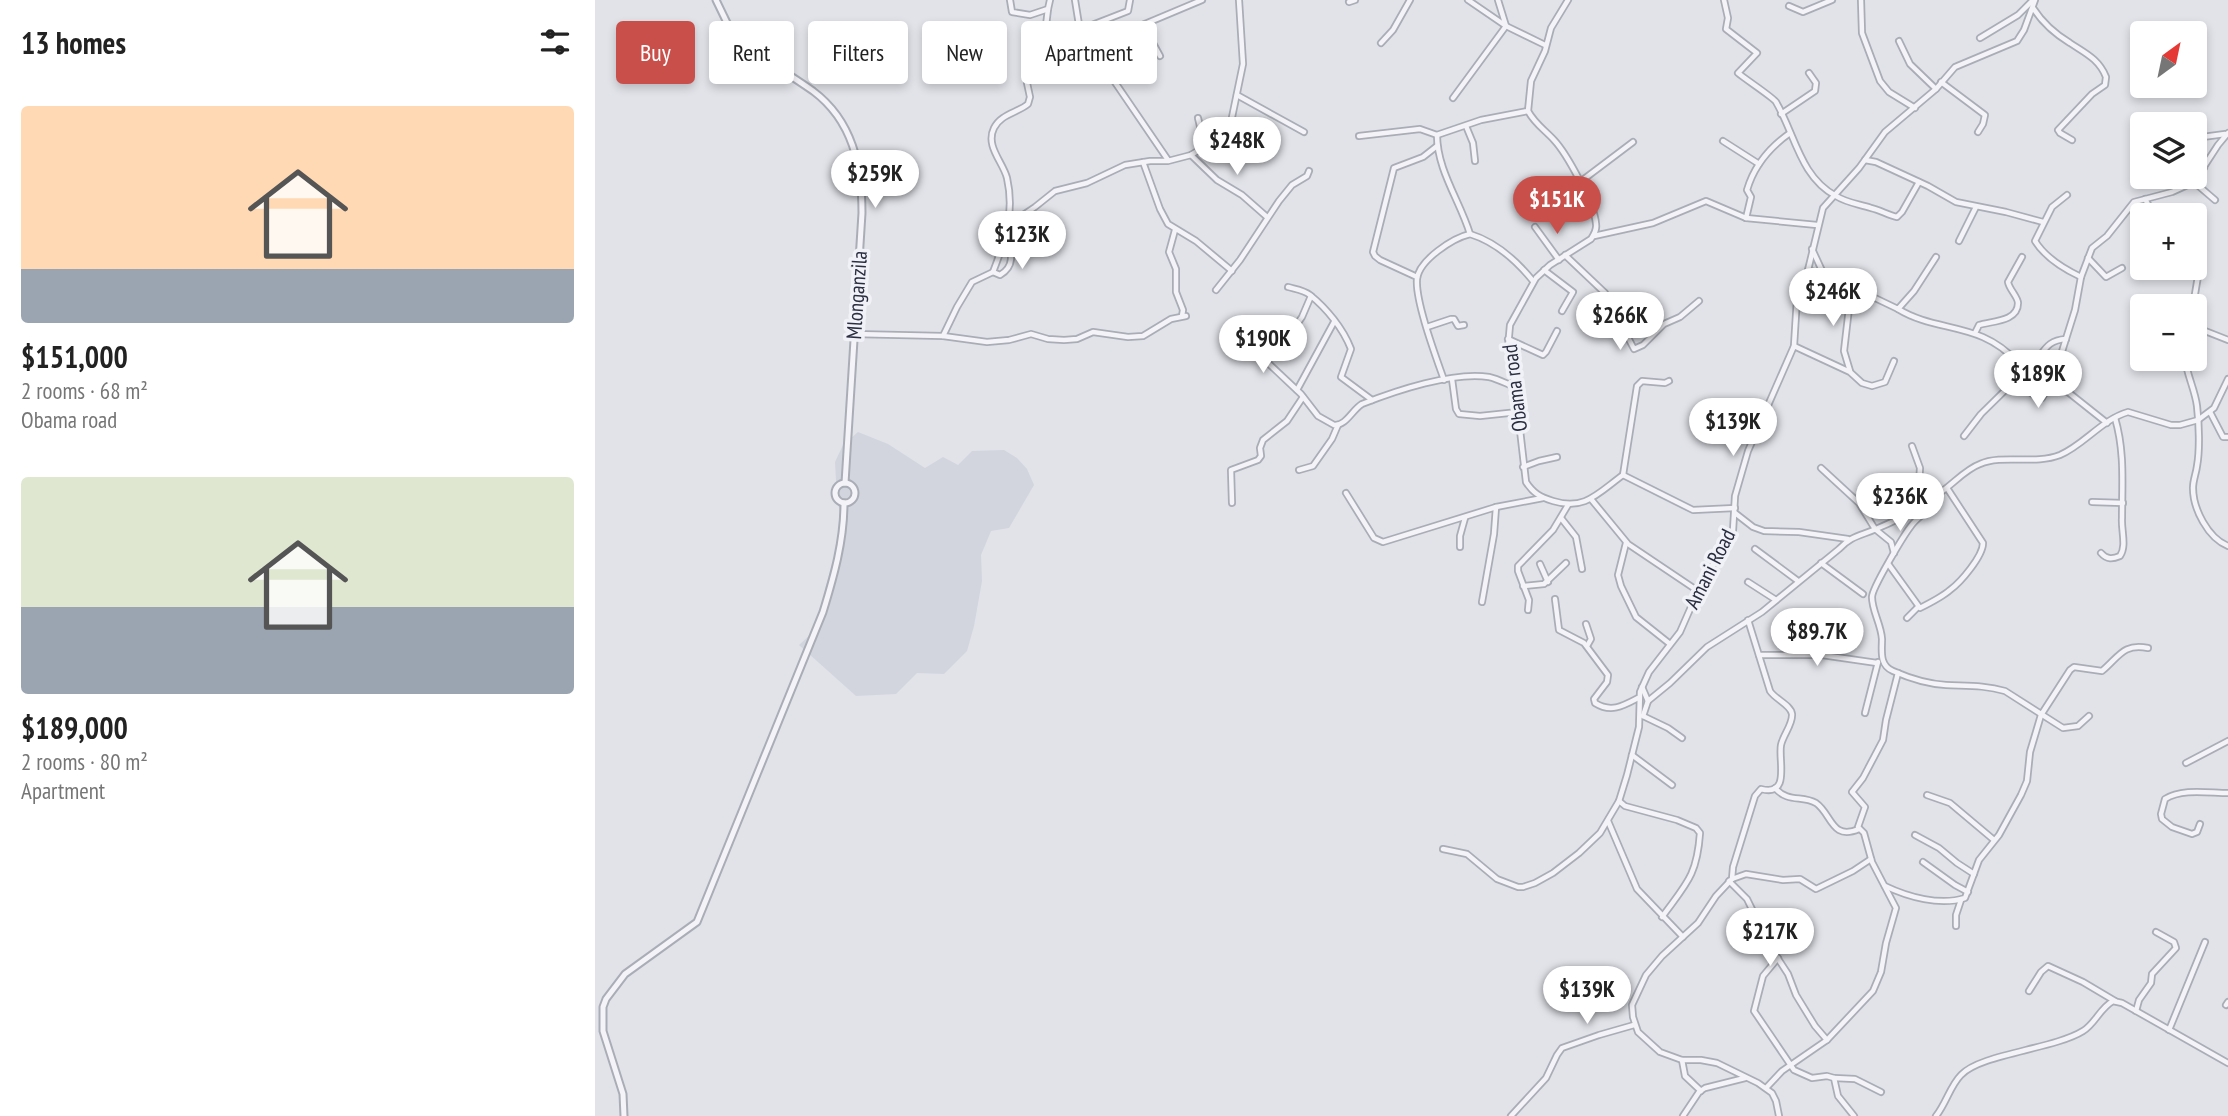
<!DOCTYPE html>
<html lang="en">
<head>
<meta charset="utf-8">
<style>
  body { margin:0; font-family:"PT Sans Narrow",sans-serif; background:#f6f6f6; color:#222; height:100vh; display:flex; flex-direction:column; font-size:26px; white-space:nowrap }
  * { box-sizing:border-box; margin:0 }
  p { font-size:23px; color:#767676 }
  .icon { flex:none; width:38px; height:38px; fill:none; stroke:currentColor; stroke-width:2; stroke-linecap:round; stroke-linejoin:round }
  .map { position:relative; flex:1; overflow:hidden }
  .side { display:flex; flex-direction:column; background:#fff; width:595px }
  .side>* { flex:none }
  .hud { position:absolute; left:21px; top:21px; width:665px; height:63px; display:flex; gap:14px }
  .needle { width:46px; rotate:33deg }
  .tools { position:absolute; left:1535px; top:21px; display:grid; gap:14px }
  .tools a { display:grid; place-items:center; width:77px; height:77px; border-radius:7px; background:#fff; box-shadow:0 4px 10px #0003; font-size:35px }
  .price { position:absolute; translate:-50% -60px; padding:0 16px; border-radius:24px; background:#fff; color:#222; font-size:23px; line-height:46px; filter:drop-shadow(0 2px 4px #0008) }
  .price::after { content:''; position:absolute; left:50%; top:42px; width:21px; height:16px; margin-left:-10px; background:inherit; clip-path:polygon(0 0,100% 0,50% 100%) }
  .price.selected { background:#c94f4b; color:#fff }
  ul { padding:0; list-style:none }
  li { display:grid; align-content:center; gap:14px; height:371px; padding:0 21px }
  li span { display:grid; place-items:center; height:217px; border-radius:7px; color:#555 }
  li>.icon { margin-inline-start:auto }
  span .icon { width:126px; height:126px; fill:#fffc; stroke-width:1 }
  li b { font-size:30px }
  h2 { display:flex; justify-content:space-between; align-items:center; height:84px; padding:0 21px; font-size:30px }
  .tag { padding:0 24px; border-radius:7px; background:#fff; box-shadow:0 4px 10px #0003; font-size:24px; line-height:63px }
  .tag.selected { background:#c94f4b; color:#fff }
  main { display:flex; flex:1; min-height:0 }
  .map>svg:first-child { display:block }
</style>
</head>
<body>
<main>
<section class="side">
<h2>13 homes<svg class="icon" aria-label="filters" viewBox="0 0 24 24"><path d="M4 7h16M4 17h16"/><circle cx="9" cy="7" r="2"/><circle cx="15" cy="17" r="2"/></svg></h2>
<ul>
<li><span style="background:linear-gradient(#ffd9b3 75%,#9aa5b1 0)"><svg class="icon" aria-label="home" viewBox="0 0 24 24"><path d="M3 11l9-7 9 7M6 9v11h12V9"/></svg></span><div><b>$151,000</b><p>2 rooms · 68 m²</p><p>Obama road</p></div></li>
<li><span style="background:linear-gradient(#dfe7d0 60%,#9aa5b1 0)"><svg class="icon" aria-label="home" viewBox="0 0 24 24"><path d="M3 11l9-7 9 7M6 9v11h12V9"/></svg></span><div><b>$189,000</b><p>2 rooms · 80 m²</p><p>Apartment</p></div></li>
</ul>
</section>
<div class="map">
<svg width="1633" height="1116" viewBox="0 0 1633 1116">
  <rect width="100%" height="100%" fill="#e1e3e9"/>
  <polygon fill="#d3d5de" points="263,432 293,444 330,468 348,457 363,465 377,451 409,450 422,458 432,469 439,485 414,528 396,531 386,555 387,581 379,626 372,651 349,674 322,673 301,694 261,696 204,645 225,626 230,589 248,526 242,499 240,462 248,445"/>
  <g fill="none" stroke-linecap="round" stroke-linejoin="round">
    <g stroke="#aaadb6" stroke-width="8">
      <g id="minor">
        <polyline points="415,0 417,12 435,15 453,9 455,0"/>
        <polyline points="480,0 485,31 573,160"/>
        <path d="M535,0L533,11L497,25L482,33L452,60L432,83L435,97L433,104C422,113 406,114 399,128C390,146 408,162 412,178C420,213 410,241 398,272L377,282L362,307L348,336L392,342L414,340L436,334L453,339L469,340L482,339L498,332L533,337L548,336L576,319L591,316"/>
        <polyline points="873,0 911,26 950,45"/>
        <path d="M973,0L956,28L950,51L936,81L933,111C940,124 950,130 959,140C972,154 1000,205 1001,224C1002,230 999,234 996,239L955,265L941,278L915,325L913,347L919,378L931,482C938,493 945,497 958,501C990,511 1003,493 1028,475L1098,510L1140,508"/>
        <path d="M1129,0L1133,18L1131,29L1162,53L1143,73C1150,79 1179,98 1181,102C1200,134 1205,177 1241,196C1252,203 1264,204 1276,208C1285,210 1293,215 1302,217L1307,212L1324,182"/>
        <polyline points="1266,0 1267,33 1285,81 1294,92 1320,108"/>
        <polyline points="754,2 760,0"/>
        <polyline points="1194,6 1208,12 1237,0"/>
        <path d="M1438,8C1447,22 1460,34 1475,43C1490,53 1504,59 1511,77L1510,85L1497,94L1463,130L1465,133L1477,140"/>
        <polyline points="453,9 449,42 456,56"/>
        <polyline points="548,25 565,56"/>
        <polyline points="1385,38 1423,15 1438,0"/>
        <polyline points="1304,41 1315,64 1341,89"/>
        <polyline points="786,43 798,30 815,0"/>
        <polyline points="495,47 607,0"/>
        <polyline points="1346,82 1390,115 1388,124 1383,132"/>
        <polyline points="642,95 709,132"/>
        <polyline points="858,98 911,26 903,0"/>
        <polyline points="1186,114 1220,91 1221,83 1214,73"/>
        <polyline points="603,118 610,147"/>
        <polyline points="871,126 878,143 880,161"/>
        <path d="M842,135C842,170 865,201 875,234"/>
        <polyline points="764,136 825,129 842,135 886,120 933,111"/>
        <polyline points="1600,138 1630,134"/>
        <polyline points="1128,141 1164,164"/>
        <polyline points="596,155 622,180 647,195 672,217"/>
        <polyline points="1600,156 1609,168"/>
        <polyline points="1270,160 1281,162 1333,186 1361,202 1411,212 1448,222"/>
        <polyline points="548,162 565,209 573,224 601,241 637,271"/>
        <polyline points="985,182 1038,142"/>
        <polyline points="1599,182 1620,200"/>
        <path d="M1472,195L1457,207L1440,241C1450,257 1469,269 1486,277"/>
        <polyline points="1550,199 1559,215"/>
        <path d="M1151,218L1156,197L1152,190C1159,166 1175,147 1195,133"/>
        <polyline points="415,224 440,207 460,191 492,183 530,165 555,161 573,161 596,155 632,132 636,122 648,64 644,0"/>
        <polyline points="940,227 964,260"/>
        <polyline points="580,230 574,252 581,269 581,292 588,310 587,316"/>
        <polyline points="999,236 1058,223 1111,201 1151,218 1222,225"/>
        <polyline points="1364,241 1381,207"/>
        <polyline points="1217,249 1229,275"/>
        <polyline points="970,255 1010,293 1039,349 1048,345 1069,324 1085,317 1104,301"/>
        <polyline points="1493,258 1511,277 1527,268"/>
        <polyline points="949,270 978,292 967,311"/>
        <polyline points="1213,270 1235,277 1257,281 1280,298 1303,309 1319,291 1341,257"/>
        <path d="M398,272L405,275C421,266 416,252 412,237"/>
        <polyline points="822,277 785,260 780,256 778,252 799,168 828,157 842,146"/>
        <path d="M693,287C700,289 709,290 715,295C731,308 748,328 756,349L746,377L777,400"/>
        <polyline points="621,290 645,260 684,201 697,185 712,176 714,171"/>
        <polyline points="1598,306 1605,264 1600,252"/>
        <path d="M1303,309C1342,333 1386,321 1422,362C1424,380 1427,392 1447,398L1459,377"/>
        <polyline points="832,327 856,319 859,319 863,326 869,325"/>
        <polyline points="1600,327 1633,340"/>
        <polyline points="696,333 707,317 716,296"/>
        <path d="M1380,333L1384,325C1396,321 1423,322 1423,303C1423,297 1414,289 1413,282L1427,257"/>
        <polyline points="259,334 348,336"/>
        <path d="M655,339L672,362L706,394L723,416L739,425C751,426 757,410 767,404C800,391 859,371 894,377C903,379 912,384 920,387"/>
        <polyline points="913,339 948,355 951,352 962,331"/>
        <polyline points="1199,346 1255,372 1267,383 1277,386 1290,382 1299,361"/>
        <path d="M1590,359C1592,375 1600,390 1602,406C1604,423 1605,450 1602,466C1601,474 1598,480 1598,488C1598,509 1613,538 1633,546"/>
        <polyline points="1255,371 1249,351 1254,308 1261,283"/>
        <polyline points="857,379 861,409 864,414 885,416 923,412"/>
        <path d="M849,380C841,357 820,301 822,279C824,260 858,238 875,234C901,242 921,260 938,281"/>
        <polyline points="702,390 739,322"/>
        <polyline points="1615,412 1628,437 1633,437"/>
        <polyline points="1512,423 1473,392 1459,377 1480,310 1486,277 1497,248 1512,236 1539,202 1577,192 1599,182 1623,145 1633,133"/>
        <path d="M1369,436L1386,414L1444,357C1452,345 1457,340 1471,339"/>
        <path d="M1317,446L1325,468L1324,484L1333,494L1338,503C1332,513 1322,517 1316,526C1309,535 1277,588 1277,597C1277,611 1286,624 1287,639C1287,651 1284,665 1298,671C1314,678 1333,684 1351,685C1371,686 1390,685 1410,691L1468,728L1483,726L1494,716"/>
        <polyline points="928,467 944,461 962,457"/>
        <polyline points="1226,468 1264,503 1280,529 1296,542 1299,553"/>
        <polyline points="704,470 718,466 737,439 743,425"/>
        <polyline points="1028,475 1042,386 1047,381 1070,383 1074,381"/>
        <polyline points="751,493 779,538 788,542 901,507 948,498"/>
        <polyline points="996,499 1033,544 1103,591"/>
        <polyline points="1497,502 1528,503"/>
        <polyline points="637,503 636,470 663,460 666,456 665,448 668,440 692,421 708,397"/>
        <polyline points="1140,513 1158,527 1169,531 1204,532 1253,539"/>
        <polyline points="966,518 981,537 987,569"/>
        <polyline points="1031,543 1023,575 1026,586 1041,617 1075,644"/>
        <polyline points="865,547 865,536 870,518"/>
        <polyline points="1160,549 1203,581"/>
        <path d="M1506,553C1512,560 1518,559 1525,556C1532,546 1526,530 1527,518C1527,484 1530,452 1520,418"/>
        <polyline points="1226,563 1268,594"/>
        <polyline points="945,564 953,582"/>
        <path d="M1294,565L1325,608C1335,603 1347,597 1355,590C1366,582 1388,556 1388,543L1352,488"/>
        <polyline points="1153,582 1181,600"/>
        <polyline points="928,586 949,584 971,563"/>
        <path d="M960,599L964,630L989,643L1013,675L1012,682L999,699L1000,703C1016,713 1028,706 1043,698"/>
        <polyline points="887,602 899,534 901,507"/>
        <polyline points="933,610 934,600 923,571 923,566 958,530 973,505"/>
        <polyline points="1312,618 1323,607"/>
        <polyline points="991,624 996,639 992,646"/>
        <polyline points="1164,655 1227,655 1282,663"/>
        <polyline points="1047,687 1053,701 1048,716"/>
        <path d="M1053,701L1075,683L1112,647L1167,612L1244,549C1256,536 1265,536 1281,529C1303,520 1327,507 1346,492C1359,483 1371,469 1385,464C1408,454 1439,465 1465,455C1489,445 1506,420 1533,412L1576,425H1585L1603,420L1619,408L1633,379"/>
        <polyline points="1270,713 1283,662"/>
        <polyline points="1048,716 1073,728 1087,738"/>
        <polyline points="1037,755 1077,785"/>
        <polyline points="1591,763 1633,741"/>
        <path d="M1180,788C1193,803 1207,795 1221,803C1237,814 1236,841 1264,829"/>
        <polyline points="1332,795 1355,803 1399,840"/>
        <path d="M1024,801L1030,806L1082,820L1101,828L1105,833C1102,876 1091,884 1067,917"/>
        <polyline points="1013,821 1042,889 1088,937"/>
        <path d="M1605,824L1602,832L1597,834L1577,827L1567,819L1566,814L1570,799C1587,788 1614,793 1633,793"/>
        <polyline points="1320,835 1344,848 1362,863 1379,874"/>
        <polyline points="848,849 872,854 902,879 923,887 928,887 940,883 958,873 984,853 1005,833 1024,801 1032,775 1044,727 1045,692 1054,672 1085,632 1103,591 1138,531 1140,496 1153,451 1199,346 1202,298 1213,270 1228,208 1264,168 1290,132 1341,89 1360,67 1422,41 1429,30 1440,0"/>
        <polyline points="1328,862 1360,885 1373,892"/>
        <path d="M1137,879L1138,867L1160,796L1166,789C1196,797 1183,760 1186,745C1188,735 1198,724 1197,714C1196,705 1180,699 1175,691L1153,620"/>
        <polyline points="1134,881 1152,899 1176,948 1193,974 1201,995 1220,1026 1232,1040"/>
        <path d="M1290,886C1313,897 1345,906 1370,898L1384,860L1404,835L1426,795L1432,781L1435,752L1446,715L1475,670L1479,667L1507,671C1524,657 1528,643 1553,648"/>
        <polyline points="1361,926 1361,915 1366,900"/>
        <polyline points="1183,958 1168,976 1159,1011 1199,1070 1217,1078 1232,1076 1239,1078 1243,1096 1259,1116"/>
        <polyline points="1434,991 1446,972 1453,966 1488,982 1520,1001"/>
        <polyline points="1631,1005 1633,1002"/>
        <polyline points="1541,1011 1544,1000 1556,983 1557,974 1581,948 1579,942 1561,932"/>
        <polyline points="1574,1030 1610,942"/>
        <polyline points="1087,1060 1090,1076 1106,1091"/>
        <polyline points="1239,1078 1260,1079 1286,1092"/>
        <polyline points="1171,1088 1187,1071 1232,1040 1278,991 1286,972 1291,943 1301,908 1277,862 1269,833 1263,827 1270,807 1257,792 1268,778 1288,740 1291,720 1303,673"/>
        <polyline points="916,1116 951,1078 962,1055 967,1048 1004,1035 1039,1025"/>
        <polyline points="1088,1116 1104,1092 1110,1088 1150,1078"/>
        <polyline points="1184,1116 1181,1101 1177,1093 1163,1083 1122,1063 1106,1060 1087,1060 1065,1052 1043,1032 1038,1017 1037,1005 1051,975 1067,956 1103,923 1121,896 1137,879 1151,874 1188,880 1205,879 1221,889 1258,871 1276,859"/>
        <path d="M1341,1116C1351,1104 1355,1086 1366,1075C1385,1054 1459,1049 1488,1031C1500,1024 1505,1008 1518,1001L1527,1003L1633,1063"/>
      </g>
    </g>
    <g stroke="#aaadb6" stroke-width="9">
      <g id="tertiary">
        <path d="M121,0L136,31L146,41C169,60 194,74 218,91C258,121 267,166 267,213L250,483"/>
        <circle cx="250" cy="493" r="10"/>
        <path d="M29,1116L28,1094L8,1031V1007L11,999L30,974L102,922L228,612C239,576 249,541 249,503"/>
      </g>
    </g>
    <use href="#minor" stroke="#f4f4f8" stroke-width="4.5"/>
    <use href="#tertiary" stroke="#f4f4f8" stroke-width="5"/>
  </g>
  <g text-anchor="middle" stroke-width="7" stroke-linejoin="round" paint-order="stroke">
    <g font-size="21" fill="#2a2e40" stroke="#f1f2f7">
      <text transform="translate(262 295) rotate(-86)" y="7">Mlonganzila</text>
      <text transform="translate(920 388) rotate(-97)" y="7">Obama road</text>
      <text transform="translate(1115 569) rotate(-63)" y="7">Amani Road</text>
    </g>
  </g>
</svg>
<div class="tools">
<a><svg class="needle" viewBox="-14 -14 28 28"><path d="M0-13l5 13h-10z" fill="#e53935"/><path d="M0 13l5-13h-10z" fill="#767676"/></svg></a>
<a><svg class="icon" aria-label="layers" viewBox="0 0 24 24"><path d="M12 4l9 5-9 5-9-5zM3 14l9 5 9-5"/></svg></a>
<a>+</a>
<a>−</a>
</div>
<b class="price" style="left:642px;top:177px">$248K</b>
<b class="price" style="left:280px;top:210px">$259K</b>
<b class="price selected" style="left:962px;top:236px">$151K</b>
<b class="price" style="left:427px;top:271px">$123K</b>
<b class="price" style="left:1238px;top:328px">$246K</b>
<b class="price" style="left:1025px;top:352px">$266K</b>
<b class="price" style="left:668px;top:375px">$190K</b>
<b class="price" style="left:1443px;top:410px">$189K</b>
<b class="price" style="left:1138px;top:458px">$139K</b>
<b class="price" style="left:1305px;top:533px">$236K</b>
<b class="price" style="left:1222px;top:668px">$89.7K</b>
<b class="price" style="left:1175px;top:968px">$217K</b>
<b class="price" style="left:992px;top:1026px">$139K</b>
<div class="hud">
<a class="tag selected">Buy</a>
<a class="tag">Rent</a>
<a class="tag">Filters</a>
<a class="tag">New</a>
<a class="tag">Apartment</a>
</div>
</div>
</main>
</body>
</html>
